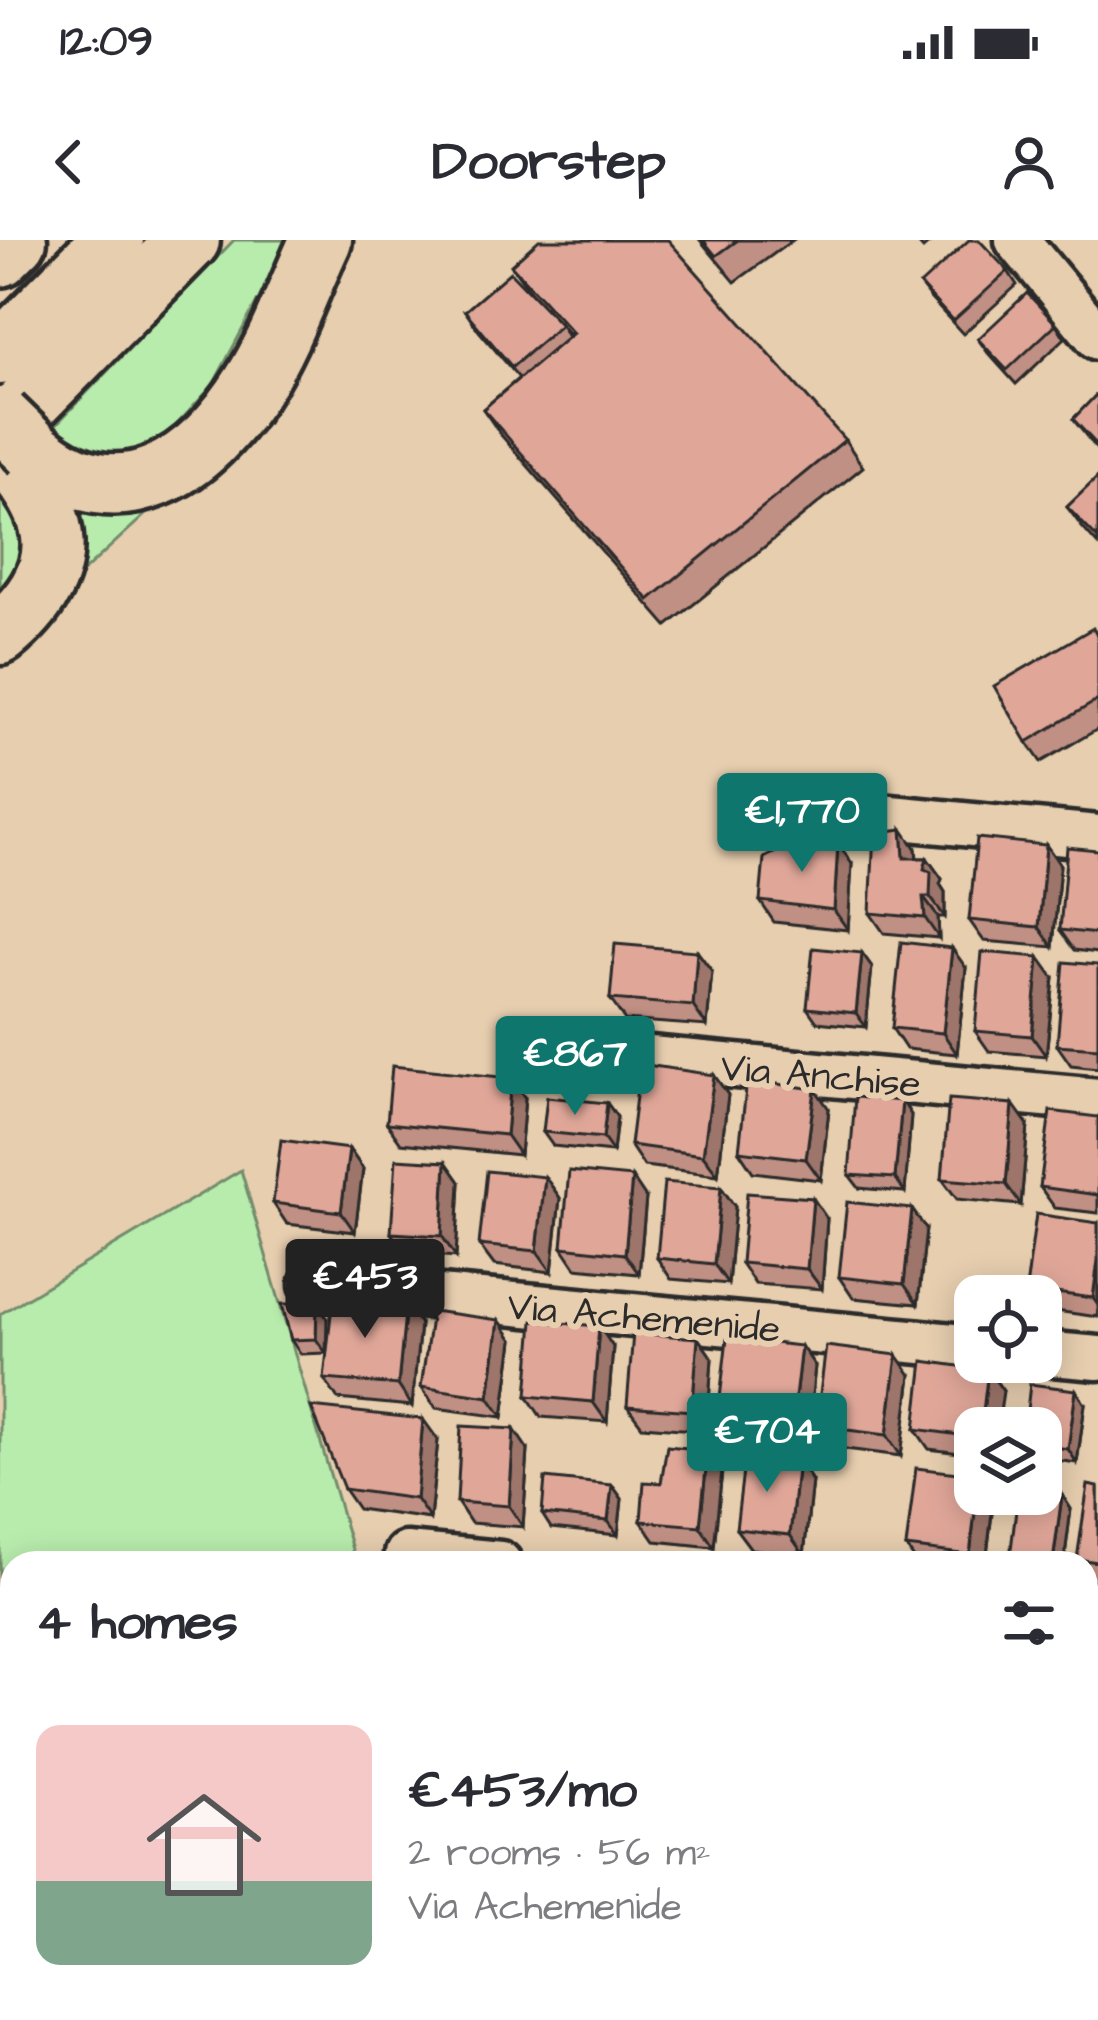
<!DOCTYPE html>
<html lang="en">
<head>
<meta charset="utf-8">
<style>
  body { margin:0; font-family:"Architects Daughter",sans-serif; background:#f7f7f7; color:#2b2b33; height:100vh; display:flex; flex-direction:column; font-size:45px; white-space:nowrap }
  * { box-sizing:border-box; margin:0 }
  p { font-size:39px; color:#7c7c81 }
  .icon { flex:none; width:66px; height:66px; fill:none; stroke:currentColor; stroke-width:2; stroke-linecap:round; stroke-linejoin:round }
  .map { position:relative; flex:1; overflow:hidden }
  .sheet { position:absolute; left:0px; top:1311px; width:1098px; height:471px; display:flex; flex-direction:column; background:#fff; border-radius:36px 36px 0 0; box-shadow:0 6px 30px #0003 }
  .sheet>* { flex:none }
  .tools { position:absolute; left:954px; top:1035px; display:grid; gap:24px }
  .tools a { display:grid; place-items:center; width:108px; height:108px; border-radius:24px; background:#fff; box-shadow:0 6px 30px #0003; font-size:60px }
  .price { position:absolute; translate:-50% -102px; padding:0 27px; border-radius:12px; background:#0f766e; color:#fff; font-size:39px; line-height:78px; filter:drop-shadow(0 3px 6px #0008) }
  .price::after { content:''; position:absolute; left:50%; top:72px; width:36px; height:27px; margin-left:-18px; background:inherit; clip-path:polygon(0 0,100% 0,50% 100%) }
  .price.current { background:#222; color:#fff }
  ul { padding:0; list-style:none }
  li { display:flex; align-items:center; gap:36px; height:300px; padding:0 36px }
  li+li { border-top:3px solid #e1e1e2 }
  li span { display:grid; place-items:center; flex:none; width:336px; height:240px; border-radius:24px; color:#555 }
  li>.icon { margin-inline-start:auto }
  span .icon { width:144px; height:144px; fill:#fffc; stroke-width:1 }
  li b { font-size:51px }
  h2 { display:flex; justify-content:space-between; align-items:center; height:144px; padding:0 36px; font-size:51px }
  .status { display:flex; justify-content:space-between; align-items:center; height:84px; padding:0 60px; background:#fff; direction:ltr }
  .status svg { height:33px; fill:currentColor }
  header { display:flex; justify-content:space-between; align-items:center; height:156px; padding:0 36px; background:#fff; font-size:54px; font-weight:700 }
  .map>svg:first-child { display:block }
</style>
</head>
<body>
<div class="status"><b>12:09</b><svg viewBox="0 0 49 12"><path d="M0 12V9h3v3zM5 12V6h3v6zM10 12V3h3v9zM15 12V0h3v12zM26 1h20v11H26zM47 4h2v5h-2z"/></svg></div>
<header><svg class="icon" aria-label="back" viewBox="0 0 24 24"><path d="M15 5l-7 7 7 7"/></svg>Doorstep<svg class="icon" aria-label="person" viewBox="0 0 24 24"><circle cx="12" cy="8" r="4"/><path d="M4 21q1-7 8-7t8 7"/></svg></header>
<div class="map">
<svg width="1098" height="1780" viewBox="0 0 1098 1780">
  <rect width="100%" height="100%" fill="#e7ceaf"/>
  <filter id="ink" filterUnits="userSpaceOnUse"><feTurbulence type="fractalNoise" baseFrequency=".00833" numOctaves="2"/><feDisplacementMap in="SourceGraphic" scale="24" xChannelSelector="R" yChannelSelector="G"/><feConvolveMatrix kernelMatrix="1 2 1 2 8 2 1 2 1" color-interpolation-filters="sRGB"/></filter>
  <g filter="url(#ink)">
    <g fill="#b8ecad" stroke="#728c6c" stroke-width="3">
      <polygon points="234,0 290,0 213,145 171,191 150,207 109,219 46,195"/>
      <polygon points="183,240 49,363 57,246"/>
      <path d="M0,250C35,303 31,311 0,365Z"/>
      <polygon points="241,930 356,1323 12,1323 12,1770 472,1770 475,1780 0,1780 0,1074"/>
    </g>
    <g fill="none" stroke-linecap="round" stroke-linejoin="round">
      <g stroke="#2b2b2b" stroke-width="51">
        <g id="minor">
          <polyline points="1017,0 1098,98"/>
          <polyline points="880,576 1098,597"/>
          <polyline points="543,808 1098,860"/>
          <polyline points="312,1045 975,1107"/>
          <polyline points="1041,1113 1098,1118"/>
          <polyline points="406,1314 500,1323"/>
          <polyline points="1086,1377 1098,1378"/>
          <polyline points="1086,1636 1098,1637"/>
        </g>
      </g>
      <g stroke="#2b2b2b" stroke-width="69">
        <g id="highway">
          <polyline points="0,16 16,0"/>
          <polyline points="0,114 113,0"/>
          <polyline points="0,192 189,0"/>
          <path d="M0,209C65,273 75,332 0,394"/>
          <path d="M33,210C119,285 202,226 253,144C281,100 299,47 321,0"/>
        </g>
      </g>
      <use href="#minor" stroke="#e7ceaf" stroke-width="42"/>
      <use href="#highway" stroke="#e7ceaf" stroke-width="60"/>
      <g stroke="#2b2b2b" stroke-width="69" stroke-linecap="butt">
        <polyline id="highway-bridge" points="0,178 33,210"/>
      </g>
      <use href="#highway-bridge" stroke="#e7ceaf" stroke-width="60"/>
    </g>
    <g fill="#c19084" stroke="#2b2b2b" stroke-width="3">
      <polygon points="700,0 793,0 735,42"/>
      <polygon points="915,0 933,0 923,9"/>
      <polygon points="511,25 845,200 863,227 667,386 501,195 483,169 519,138 479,91 465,71 561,85 568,97 570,95 530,51"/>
      <polygon points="1008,31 1017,45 963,94 930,58 920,45"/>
      <polygon points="1056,84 1065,98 1016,144 988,113 978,99"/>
      <polygon points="1098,153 1098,211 1073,179"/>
      <polygon points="1098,237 1098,305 1082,287 1067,267"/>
      <polygon points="1098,396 1098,489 1041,522 1027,502"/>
      <polygon points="1046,605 1060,625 1053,707 984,701 969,680"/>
      <polygon points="916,609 917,618 927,618 942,639 940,644 945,652 945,677 938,677 939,698 884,693 870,673"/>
      <polygon points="1098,610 1098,713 1074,710 1060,690"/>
      <polygon points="852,624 848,690 774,682 760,661"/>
      <polygon points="862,713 872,727 866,787 817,782 807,768"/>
      <polygon points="1098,725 1098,828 1071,825 1057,805"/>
      <polygon points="966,728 957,814 906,809 892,788"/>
      <polygon points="712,731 707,786 625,780 610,759"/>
      <polygon points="1054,738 1046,816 989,811 975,791"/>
      <polygon points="714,835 728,855 718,935 644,926 630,905"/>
      <polygon points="525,858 520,915 401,903 387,883"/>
      <polygon points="902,861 911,875 905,952 859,948 849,935"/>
      <polygon points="607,863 617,877 613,912 553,906 543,892"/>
      <polygon points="829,869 821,940 753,932 739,911"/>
      <polygon points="1098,877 1098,973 1055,968 1040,947"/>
      <polygon points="1028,885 1021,965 957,959 942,939"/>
      <polygon points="349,909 363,929 355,992 287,984 273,963"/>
      <polygon points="446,922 460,942 456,1017 405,1013 391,993"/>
      <polygon points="545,937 560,958 552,1032 494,1025 479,1005"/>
      <polygon points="721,947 735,967 728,1044 671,1039 657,1018"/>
      <polygon points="646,958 639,1034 576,1028 562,1007"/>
      <polygon points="827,979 822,1049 755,1044 741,1023"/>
      <polygon points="1098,983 1098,1077 1041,1069 1041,1056 1031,1056 1026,1049"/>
      <polygon points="926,989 918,1064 853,1058 839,1037"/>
      <polygon points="317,1064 327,1078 326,1113 301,1114 291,1100"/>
      <polygon points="499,1080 513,1100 503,1177 436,1168 421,1147"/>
      <polygon points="420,1084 412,1166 338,1159 324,1139"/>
      <polygon points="698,1098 712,1118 707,1191 642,1186 627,1166"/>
      <polygon points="801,1106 815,1126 808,1196 734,1188 719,1167"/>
      <polygon points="613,1107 607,1182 541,1177 527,1156"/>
      <polygon points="988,1130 1003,1151 975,1188 975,1215 929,1209 915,1189"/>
      <polygon points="911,1135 901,1216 830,1207 816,1186"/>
      <polygon points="1085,1164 1077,1223 1041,1218 1041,1188"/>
      <polygon points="438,1200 430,1279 358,1269 344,1249"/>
      <polygon points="528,1210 523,1287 471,1283 457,1262"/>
      <polygon points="798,1220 812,1241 804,1315 751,1309 736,1289"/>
      <polygon points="722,1231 714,1307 655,1301 641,1281"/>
      <polygon points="612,1245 622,1259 618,1295 551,1288 542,1274"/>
      <polygon points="1098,1247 1098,1341 1092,1340 1086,1332 1086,1323 1080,1323 1077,1319"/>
      <polygon points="1062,1255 1071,1269 1064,1323 1014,1323 1010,1317"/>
      <polygon points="994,1256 986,1323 917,1323 906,1307"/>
      <polygon points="1098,1387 1098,1483 1095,1483 1086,1470 1086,1417"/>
      <polygon points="1086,1498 1098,1499 1098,1596 1086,1595"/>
      <polygon points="1086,1640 1098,1640 1098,1780 655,1770 1034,1770 1037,1773 1086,1770"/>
    </g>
    <g fill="#9d756b" stroke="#2b2b2b" stroke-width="3">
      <polygon points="902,589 916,609 918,638 904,618"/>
      <polygon points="838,603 852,624 848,690 834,670"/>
      <polygon points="1046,605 1060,625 1053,707 1039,687"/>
      <polygon points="927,618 942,639 940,644 945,652 945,677 930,657 924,629"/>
      <polygon points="923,657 938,677 939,698 925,678"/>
      <polygon points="952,708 966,728 957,814 943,793"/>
      <polygon points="697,711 712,731 707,786 693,766"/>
      <polygon points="862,713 872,727 866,787 856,773"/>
      <polygon points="1039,717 1054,738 1046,816 1032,796"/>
      <polygon points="714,835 728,855 718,935 703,915"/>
      <polygon points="511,838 525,858 520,915 506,895"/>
      <polygon points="815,849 829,869 821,940 806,919"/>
      <polygon points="902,861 911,875 905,952 895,938"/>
      <polygon points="607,863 617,877 613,912 603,898"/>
      <polygon points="1013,864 1028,885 1021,965 1006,944"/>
      <polygon points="349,909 363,929 355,992 341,972"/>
      <polygon points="446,922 460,942 456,1017 442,996"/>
      <polygon points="545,937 560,958 552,1032 537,1011"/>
      <polygon points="632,937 646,958 639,1034 625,1014"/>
      <polygon points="721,947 735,967 728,1044 714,1024"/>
      <polygon points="813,958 827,979 822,1049 807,1029"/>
      <polygon points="912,969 926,989 918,1064 904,1044"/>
      <polygon points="1098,1020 1098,1065 1093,1058"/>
      <polygon points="406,1063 420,1084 412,1166 398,1145"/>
      <polygon points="317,1064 327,1078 326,1113 316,1099"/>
      <polygon points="499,1080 513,1100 503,1177 489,1157"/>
      <polygon points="599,1086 613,1107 607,1182 593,1162"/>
      <polygon points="698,1098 712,1118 707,1191 692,1171"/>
      <polygon points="801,1106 815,1126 808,1196 793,1175"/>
      <polygon points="897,1115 911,1135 901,1216 887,1195"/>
      <polygon points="988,1130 1003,1151 998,1188 981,1188"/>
      <polygon points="1076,1150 1085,1164 1077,1223 1068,1209"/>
      <polygon points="423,1179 438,1200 430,1279 416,1259"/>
      <polygon points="514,1189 528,1210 523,1287 509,1266"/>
      <polygon points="708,1210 722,1231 714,1307 700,1286"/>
      <polygon points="798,1220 812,1241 804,1315 790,1295"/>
      <polygon points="612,1245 622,1259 618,1295 608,1281"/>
      <polygon points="977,1254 992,1254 994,1256 986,1323 976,1323 970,1315"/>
      <polygon points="1062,1255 1071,1269 1064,1323 1053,1323"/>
      <polygon points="549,1770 569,1770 568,1780 548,1780"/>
      <polygon points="615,1770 645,1770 643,1780 614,1780"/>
      <polygon points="727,1770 756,1770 755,1780 726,1780"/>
      <polygon points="826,1770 854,1770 853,1780 826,1780"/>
      <polygon points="913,1770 942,1770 941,1780 912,1780"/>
      <polygon points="1013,1770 1034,1770 1040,1780 1013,1780"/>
    </g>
    <g fill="#e0a799" stroke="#2b2b2b" stroke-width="3">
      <polygon points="539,0 668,0 845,200 649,360 483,169 573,93 511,25"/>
      <polygon points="703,0 738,0 716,16"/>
      <polygon points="969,0 979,0 1008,31 953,81 920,45"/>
      <polygon points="510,32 561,85 512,127 465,71"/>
      <polygon points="1027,53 1056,84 1007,130 978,99"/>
      <polygon points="1098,153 1098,206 1073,179"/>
      <polygon points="1098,237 1098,299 1067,267"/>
      <polygon points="1093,388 1098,397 1098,460 1027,502 994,446"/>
      <polygon points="902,589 904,618 927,618 924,629 931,632 930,657 923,657 925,678 870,673 874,593"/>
      <polygon points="803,598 838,603 834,670 760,661 764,618"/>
      <polygon points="977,598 1046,605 1039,687 969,680"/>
      <polygon points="1067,607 1098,610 1098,694 1060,690"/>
      <polygon points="901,702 952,708 943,793 892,788"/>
      <polygon points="615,704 697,711 693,766 610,759"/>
      <polygon points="813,708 862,713 856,773 807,768"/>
      <polygon points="982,712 1039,717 1032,796 975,791"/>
      <polygon points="1064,722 1098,725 1098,808 1057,805"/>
      <polygon points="640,824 714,835 703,915 630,905"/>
      <polygon points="392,826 511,838 506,895 387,883"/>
      <polygon points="747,840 815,849 806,919 739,911"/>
      <polygon points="547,857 607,863 603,898 543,892"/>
      <polygon points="855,857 902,861 895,938 849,935"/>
      <polygon points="949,859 1013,864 1006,944 942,939"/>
      <polygon points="1050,871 1098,877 1098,955 1040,947"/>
      <polygon points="281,900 349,909 341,972 273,963"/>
      <polygon points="396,919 446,922 442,996 391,993"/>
      <polygon points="487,931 545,937 537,1011 479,1005"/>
      <polygon points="569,931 632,937 625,1014 562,1007"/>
      <polygon points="664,942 721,947 714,1024 657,1018"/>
      <polygon points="747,953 813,958 807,1029 741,1023"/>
      <polygon points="847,962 912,969 904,1044 839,1037"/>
      <polygon points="1036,974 1098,983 1098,1020 1093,1058 1026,1049"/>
      <polygon points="333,1055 406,1063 398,1145 324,1139"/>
      <polygon points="282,1064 317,1064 316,1099 291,1100"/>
      <polygon points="432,1071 499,1080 489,1157 421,1147"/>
      <polygon points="533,1081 599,1086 593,1162 527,1156"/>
      <polygon points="633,1093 698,1098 692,1171 627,1166"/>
      <polygon points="727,1098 801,1106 793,1175 719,1167"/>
      <polygon points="826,1106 897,1115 887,1195 816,1186"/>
      <polygon points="923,1121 988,1130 981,1188 975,1188 975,1197 915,1189"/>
      <polygon points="1030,1144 1076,1150 1068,1209 1041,1205 1041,1188 1025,1188"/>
      <polygon points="311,1167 423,1179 416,1259 344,1249"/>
      <polygon points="461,1186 514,1189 509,1266 457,1262"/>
      <polygon points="667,1206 708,1210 700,1286 641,1281 644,1242 661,1243"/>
      <polygon points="745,1214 798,1220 790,1295 736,1289"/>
      <polygon points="916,1228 975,1235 975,1254 977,1254 970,1315 906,1307"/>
      <polygon points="545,1238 612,1245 608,1281 542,1274"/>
      <polygon points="1088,1245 1098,1247 1098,1322 1077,1319"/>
      <polygon points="1041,1252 1062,1255 1053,1322 1010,1317 1018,1254 1041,1254"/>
      <polygon points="1090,1386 1098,1387 1098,1464 1086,1463 1086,1417"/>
      <polygon points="1086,1498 1098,1499 1098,1577 1086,1576"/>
      <rect x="1086" y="1640" width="12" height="83"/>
      <polygon points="1086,1750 1098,1751 1098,1780 1036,1780 1037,1770 1086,1770"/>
      <polygon points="483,1770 549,1770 548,1780 484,1780"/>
      <polygon points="571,1770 615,1770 614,1780 570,1780"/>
      <polygon points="655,1770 727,1770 726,1780 654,1780"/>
      <polygon points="755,1770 826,1770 826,1780 754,1780"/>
      <polygon points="853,1770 913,1770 912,1780 853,1780"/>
      <polygon points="934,1770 1013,1770 1013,1780 933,1780"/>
    </g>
  </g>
  <g text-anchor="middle" stroke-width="12" stroke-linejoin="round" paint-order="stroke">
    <g font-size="39" fill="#2b2b2b" stroke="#e7ceaf">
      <text transform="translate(821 834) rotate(5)" y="14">Via Anchise</text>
      <text transform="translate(644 1076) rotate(5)" y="14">Via Achemenide</text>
    </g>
  </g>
</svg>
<div class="tools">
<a><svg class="icon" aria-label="locate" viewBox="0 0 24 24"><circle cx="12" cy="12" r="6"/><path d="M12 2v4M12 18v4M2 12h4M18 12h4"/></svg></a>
<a><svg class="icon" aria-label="layers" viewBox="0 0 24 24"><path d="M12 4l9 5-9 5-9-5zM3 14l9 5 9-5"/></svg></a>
</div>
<b class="price" style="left:802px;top:635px">€1,770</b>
<b class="price" style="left:575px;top:878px">€867</b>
<b class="price current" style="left:365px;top:1101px">€453</b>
<b class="price" style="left:767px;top:1255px">€704</b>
<section class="sheet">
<h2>4 homes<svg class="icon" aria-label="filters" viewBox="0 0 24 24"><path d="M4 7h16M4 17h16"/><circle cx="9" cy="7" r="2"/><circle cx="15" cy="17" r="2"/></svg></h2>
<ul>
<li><span style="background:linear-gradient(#f6c9c9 65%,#7fa58c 0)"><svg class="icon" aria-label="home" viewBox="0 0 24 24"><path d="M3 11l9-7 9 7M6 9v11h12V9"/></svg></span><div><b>€453/mo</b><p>2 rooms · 56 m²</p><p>Via Achemenide</p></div></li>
</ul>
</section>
</div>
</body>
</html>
